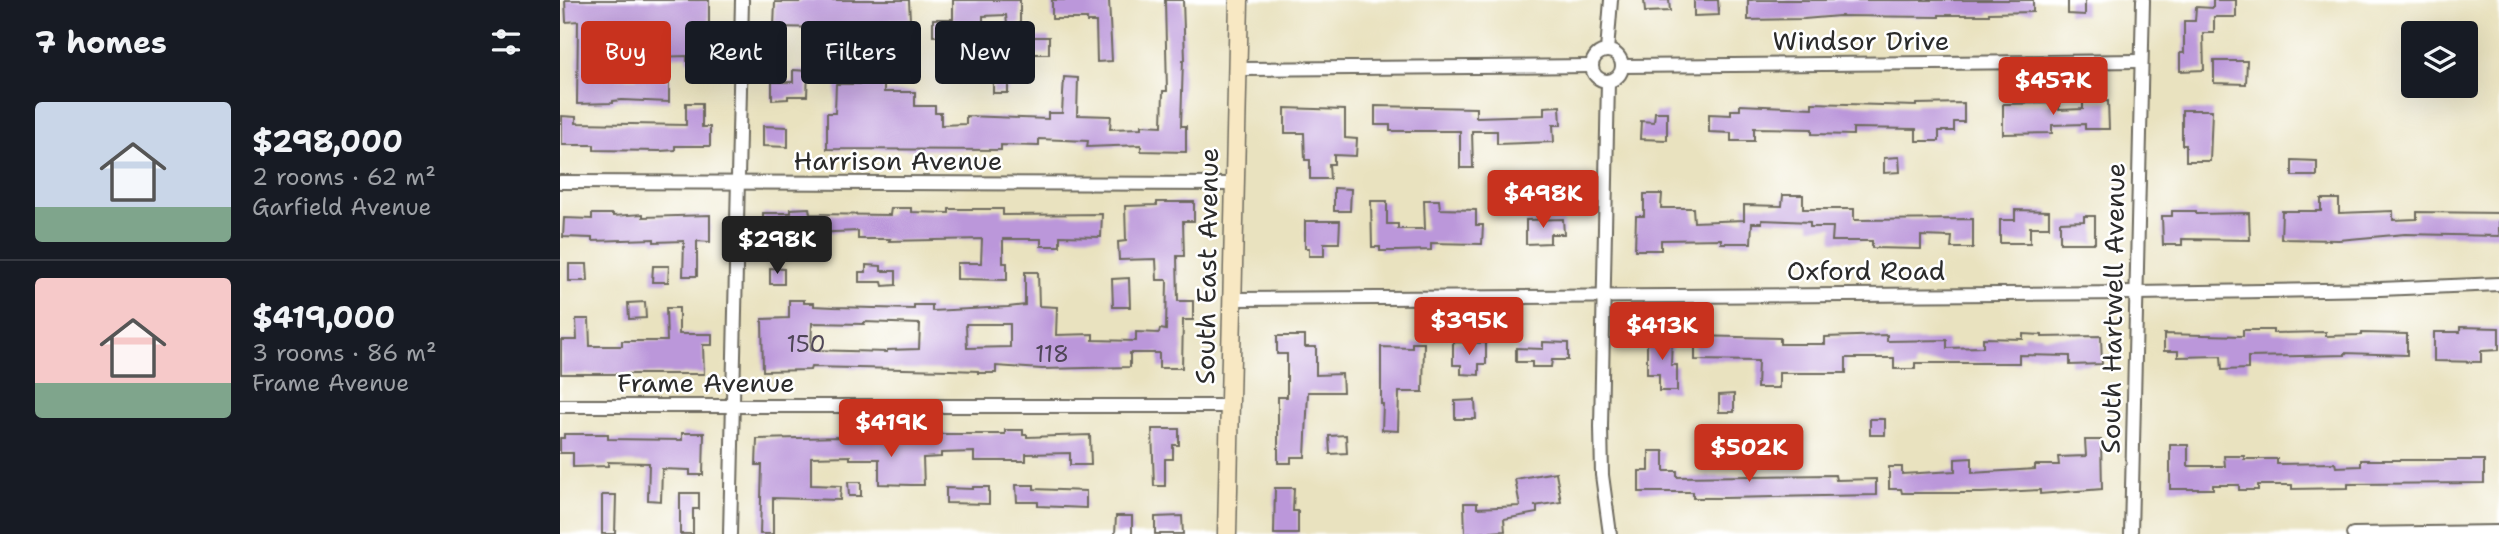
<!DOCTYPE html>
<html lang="en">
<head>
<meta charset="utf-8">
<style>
  body { margin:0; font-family:"Shantell Sans",sans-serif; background:#20242c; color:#f1f3f6; height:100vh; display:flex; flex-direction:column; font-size:26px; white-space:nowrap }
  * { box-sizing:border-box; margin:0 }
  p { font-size:23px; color:#9ea1a6 }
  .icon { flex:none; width:38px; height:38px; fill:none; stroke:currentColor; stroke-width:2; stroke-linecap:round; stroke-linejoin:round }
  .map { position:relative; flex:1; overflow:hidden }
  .details { display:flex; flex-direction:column; background:#171b24; width:560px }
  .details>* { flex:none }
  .banner { position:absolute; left:21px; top:21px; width:665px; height:63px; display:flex; gap:14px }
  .fabs { position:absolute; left:1841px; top:21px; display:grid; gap:14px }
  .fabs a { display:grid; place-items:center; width:77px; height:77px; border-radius:7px; background:#171b24; box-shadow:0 7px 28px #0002; font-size:35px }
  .price { position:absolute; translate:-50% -60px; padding:0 16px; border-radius:7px; background:#c8321e; color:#fff; font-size:23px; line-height:46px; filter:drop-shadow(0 2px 4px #0008) }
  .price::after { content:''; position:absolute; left:50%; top:42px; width:21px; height:16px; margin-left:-10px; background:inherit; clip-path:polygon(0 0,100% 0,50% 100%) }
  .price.active { background:#222; color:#fff }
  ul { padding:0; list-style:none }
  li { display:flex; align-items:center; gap:21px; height:175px; padding:0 35px }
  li+li { border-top:2px solid #363941 }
  li span { display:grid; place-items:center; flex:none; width:196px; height:140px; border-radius:7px; color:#555 }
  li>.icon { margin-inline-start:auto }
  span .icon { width:84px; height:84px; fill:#fffc; stroke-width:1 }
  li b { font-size:30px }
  h2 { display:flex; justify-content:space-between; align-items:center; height:84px; padding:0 35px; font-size:30px }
  .pill { padding:0 24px; border-radius:7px; background:#171b24; box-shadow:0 7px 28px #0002; font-size:24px; line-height:63px }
  .pill.active { background:#c8321e; color:#fff }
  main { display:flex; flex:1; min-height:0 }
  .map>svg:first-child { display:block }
</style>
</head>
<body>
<main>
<section class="details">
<h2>7 homes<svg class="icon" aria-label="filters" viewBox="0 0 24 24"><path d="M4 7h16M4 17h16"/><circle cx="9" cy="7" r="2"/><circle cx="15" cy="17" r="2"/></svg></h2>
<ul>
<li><span style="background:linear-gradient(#c9d6e8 75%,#7fa58c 0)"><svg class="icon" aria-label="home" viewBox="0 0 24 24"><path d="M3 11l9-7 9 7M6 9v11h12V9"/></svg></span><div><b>$298,000</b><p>2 rooms · 62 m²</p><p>Garfield Avenue</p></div></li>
<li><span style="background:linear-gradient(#f6c9c9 75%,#7fa58c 0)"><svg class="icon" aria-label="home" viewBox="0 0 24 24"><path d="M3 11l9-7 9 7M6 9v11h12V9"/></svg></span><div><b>$419,000</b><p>3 rooms · 86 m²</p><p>Frame Avenue</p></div></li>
</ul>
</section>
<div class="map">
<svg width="1939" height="534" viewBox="0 0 1939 534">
  <rect width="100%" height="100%" fill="#fff"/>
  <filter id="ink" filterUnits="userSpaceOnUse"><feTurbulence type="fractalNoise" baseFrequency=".0143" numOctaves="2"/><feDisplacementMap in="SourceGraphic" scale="14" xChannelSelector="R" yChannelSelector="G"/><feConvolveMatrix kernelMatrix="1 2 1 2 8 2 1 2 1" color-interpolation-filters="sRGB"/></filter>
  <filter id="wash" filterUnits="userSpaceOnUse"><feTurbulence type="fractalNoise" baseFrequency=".00686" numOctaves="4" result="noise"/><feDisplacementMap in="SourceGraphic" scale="28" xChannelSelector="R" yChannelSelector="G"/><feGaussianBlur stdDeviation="1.57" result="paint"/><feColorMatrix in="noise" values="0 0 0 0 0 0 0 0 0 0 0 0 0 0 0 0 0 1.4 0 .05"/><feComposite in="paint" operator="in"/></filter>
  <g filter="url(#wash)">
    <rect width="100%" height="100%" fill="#e9e2bf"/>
    <g id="blocks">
      <g fill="#bb97da" fill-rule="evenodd">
        <path d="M5,0H149V33H144L143,61H127V56L95,57V79H109V102L62,100L53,101V103L17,104L18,21L6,22ZM44,22L77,23V78H45Z"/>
        <polygon points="240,0 349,0 350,19 330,20 326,29 326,45 342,45 342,58 310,58 310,25 285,25 285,57 268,57 268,28 214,27 215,2 240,2"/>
        <polygon points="393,0 460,0 460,24 447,24 446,15 423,16 423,40 406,40 406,35 373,36 373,19 393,19"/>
        <polygon points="492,0 549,0 552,61 537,62 536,22 527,22 527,19 492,19"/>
        <polygon points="605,0 623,0 625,60 623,60 621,126 626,126 626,152 581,151 581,145 527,147 528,141 479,139 479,146 441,145 441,150 267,149 267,113 275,113 276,84 324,84 324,92 355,92 355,106 375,106 375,113 381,113 381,125 406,124 406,116 488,119 488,113 502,113 504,77 518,78 517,115 551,116 550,129 582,128 582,125 602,126 603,91 607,91"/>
        <polygon points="1084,0 1109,0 1110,11 1085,12"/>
        <polygon points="1134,0 1158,0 1159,15 1134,16"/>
        <polygon points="1188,0 1473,0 1473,12 1429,13 1429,15 1379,15 1379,17 1279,16 1244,19 1188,20"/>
        <polygon points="1508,0 1525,0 1525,15 1508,14"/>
        <polygon points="1653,0 1676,0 1676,17 1654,17 1654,33 1643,33 1644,70 1620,71 1620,53 1624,53 1624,21 1635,21 1636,7 1653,8"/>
        <polygon points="452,37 489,37 489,54 468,54 468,59 452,58"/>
        <polygon points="1654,61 1687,61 1686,84 1654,83"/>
        <polygon points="233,70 248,71 247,96 228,96 228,99 212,100 212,82 233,82"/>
        <rect x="433" y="77" width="15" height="16"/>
        <polygon points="1548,101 1549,129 1525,129 1525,124 1492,125 1492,133 1443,134 1443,104 1499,103 1499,110 1523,109 1523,102"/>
        <polygon points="126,103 142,103 142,127 150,127 150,146 115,146 115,150 100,151 34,150 34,145 2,145 2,116 16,117 16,123 126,125"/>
        <polygon points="1252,103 1356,106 1356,104 1404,103 1404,122 1394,122 1394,131 1379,131 1379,141 1356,141 1356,129 1293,128 1293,135 1252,134 1252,129 1194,128 1194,141 1171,141 1171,133 1149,132 1149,114 1171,115 1171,110 1180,110 1180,105 1252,108"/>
        <polygon points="815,106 916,108 916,117 984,115 984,107 1000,106 1001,125 993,125 994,142 937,144 937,131 912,131 913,168 900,168 900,131 830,131 830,125 815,125"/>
        <polygon points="725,108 785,110 785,138 797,139 796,156 774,155 774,164 769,164 770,179 750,179 750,160 745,160 744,133 725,133"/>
        <polygon points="1622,110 1652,110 1650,161 1626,161 1626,145 1622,145"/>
        <polygon points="1095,112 1107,112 1107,140 1080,139 1081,121 1094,122"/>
        <polygon points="203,126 228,127 228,147 203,146"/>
        <polygon points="1339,157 1340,172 1324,173 1324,158"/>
        <polygon points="1732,160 1757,161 1757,176 1732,176"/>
        <polygon points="774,188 791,189 790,211 774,211"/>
        <polygon points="1084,194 1102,194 1101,208 1133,208 1134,222 1184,220 1184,205 1222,206 1223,195 1243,195 1243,209 1294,209 1294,220 1413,219 1413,248 1391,248 1392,237 1361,236 1361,249 1312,248 1312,241 1272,241 1273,227 1250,227 1250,222 1202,220 1202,223 1192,223 1191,243 1161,243 1161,239 1101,240 1101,250 1075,250 1076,216 1084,216"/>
        <rect x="950" y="196" width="15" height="19"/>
        <polygon points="1761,199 1779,199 1779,213 1833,211 1833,220 1857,219 1857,212 1939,213 1939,236 1845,234 1779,240 1721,239 1722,211 1761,211"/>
        <polygon points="864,200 879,200 880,209 916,210 916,225 923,225 922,244 871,243 871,250 838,251 820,251 820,247 812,247 811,201 827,201 827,224 838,224 838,229 865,229"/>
        <path d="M597,202H634V221H623L624,256H617L618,301H633V320H623L622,368H599V353H570V367L482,369L436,366V373H418V371L390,370L251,367L250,370L203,371L202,319L229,318V300H244V303H254V306L274,307L354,309V305H372V311L448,307L465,305V272H478L479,306L497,307L496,335L533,334V340L576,341V332L599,333L600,329L606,330L607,280H597L596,259L559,260L558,242L566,241L565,206L597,205ZM304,322L360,324L359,349L327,350V352L251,350L252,323L304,324ZM406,324H450V347L407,348Z"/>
        <polygon points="249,208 250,214 330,215 331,208 351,208 351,212 389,213 389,209 443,209 443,215 542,214 541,237 500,236 500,246 481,246 481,239 443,239 443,263 447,263 447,280 397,279 397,263 421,263 422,239 329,241 330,239 298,239 298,231 250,233 250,239 232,239 231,232 203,232 203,213 231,213 231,209"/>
        <polygon points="1455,210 1489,211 1489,227 1470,227 1470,243 1440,243 1440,220 1455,220"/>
        <polygon points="1612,211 1636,211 1636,214 1689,213 1690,240 1622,239 1622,245 1603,245 1602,216 1612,216"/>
        <polygon points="32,214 53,214 53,216 83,214 83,217 150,215 150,242 137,241 137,276 123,276 124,241 94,242 94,239 32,241 32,238 3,237 4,218 32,219"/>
        <polygon points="1524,216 1535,216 1535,243 1500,243 1500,222 1524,221"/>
        <polygon points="1003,219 1004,234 990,234 990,243 966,244 966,220"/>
        <polygon points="745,221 780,221 779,243 764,243 764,256 749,256 749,248 745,248"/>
        <polygon points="9,264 27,264 28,281 9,281"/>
        <polygon points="306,265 321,266 321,271 336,271 336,285 323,286 322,282 299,282 299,272 306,272"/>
        <polygon points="93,266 109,266 108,282 92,282"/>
        <polygon points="210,268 224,269 224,284 210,284"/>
        <polygon points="569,278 570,307 553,307 552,279"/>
        <polygon points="85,302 86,318 69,319 68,303"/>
        <polygon points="106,308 119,308 119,334 152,334 152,345 143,345 144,374 1,374 1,340 17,340 16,319 29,319 30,346 62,346 62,341 107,341"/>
        <polygon points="1900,327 1939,328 1939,350 1921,351 1921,362 1874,361 1874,332 1900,332"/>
        <polygon points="1683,330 1713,330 1713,333 1766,332 1766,336 1802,335 1802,333 1847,334 1847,355 1785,353 1785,355 1688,357 1688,369 1662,370 1661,356 1618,357 1618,351 1604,351 1604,334 1683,336"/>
        <polygon points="1463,334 1482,335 1482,337 1541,336 1542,364 1510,365 1510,356 1459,355 1459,363 1355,363 1355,369 1334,369 1334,358 1286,358 1286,373 1219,373 1219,388 1197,388 1198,361 1135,360 1135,336 1220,338 1220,344 1265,344 1265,337 1327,335 1327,341 1387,340 1387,348 1423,347 1423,338 1463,339"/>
        <polygon points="1087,335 1112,336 1111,365 1117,365 1117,391 1099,391 1099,374 1087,374"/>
        <polygon points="717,336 745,336 745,347 756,347 756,375 782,374 783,392 748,392 745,457 731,457 731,463 718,463 718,397 727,397 727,354 717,354"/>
        <polygon points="893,342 926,343 926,364 919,364 919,375 901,374 901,365 893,365"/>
        <polygon points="983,342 1008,343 1008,360 992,360 991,367 972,367 972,362 956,362 956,348 983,349"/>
        <polygon points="852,343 864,343 863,392 839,392 838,431 822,430 823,404 821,404 821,347 852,348"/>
        <polygon points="1174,394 1174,412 1159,412 1159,395"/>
        <polygon points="915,400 916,419 895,419 895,401"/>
        <rect x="1310" y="419" width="15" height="16"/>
        <polygon points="592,429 619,429 619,445 613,445 613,459 605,459 605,486 594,486"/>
        <polygon points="445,430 463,430 463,435 467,435 467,437 530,435 531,465 510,465 510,453 466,454 466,461 414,461 414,452 381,453 381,457 363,458 364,485 351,485 319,484 319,459 290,459 290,456 251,457 251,485 281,486 280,500 213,498 213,534 200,534 202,465 196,465 197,439 282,437 331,439 331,435 340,434 445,434"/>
        <polygon points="122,433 144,433 143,475 130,475 130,470 102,469 101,501 88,500 89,463 48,462 48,466 13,467 13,453 0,453 0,438 4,438 4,434 48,434 48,439 122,440"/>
        <polygon points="786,435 787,453 770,454 769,436"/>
        <polygon points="1525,440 1541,440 1542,489 1480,494 1480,490 1422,493 1342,493 1341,489 1329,489 1329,467 1342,467 1342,474 1395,471 1395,459 1412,458 1412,473 1475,469 1475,465 1499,465 1498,457 1526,456"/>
        <polygon points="1610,445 1628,445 1628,466 1665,466 1664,456 1684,456 1684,459 1717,459 1717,464 1775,463 1776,467 1801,466 1801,460 1924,460 1924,483 1788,484 1788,488 1732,489 1732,485 1698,485 1698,490 1679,490 1679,485 1653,485 1653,489 1610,489"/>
        <polygon points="1089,451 1104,451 1104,471 1117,471 1117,477 1275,475 1276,480 1316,479 1316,495 1164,498 1133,498 1133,492 1079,492 1079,471 1089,471"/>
        <polygon points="996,472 1001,502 974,506 977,506 977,513 944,519 945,531 905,534 904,503 917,503 917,508 960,506 955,479"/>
        <polygon points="288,482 301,482 301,496 289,496"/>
        <polygon points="456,485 474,485 474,489 526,491 526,508 478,506 478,502 457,502"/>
        <polygon points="413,487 429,487 429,504 386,503 386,488 413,489"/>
        <polygon points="715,488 734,488 733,511 738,511 738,534 714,534"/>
        <polygon points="120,493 139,493 139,509 133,509 133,534 120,534"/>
        <polygon points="42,495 56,495 55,534 42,534"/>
        <polygon points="556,516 572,516 572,534 555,534"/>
        <polygon points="622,516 623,534 595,534 595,517"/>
      </g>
    </g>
  </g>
  <g filter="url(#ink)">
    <use href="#blocks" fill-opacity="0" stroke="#6e6b5f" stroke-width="2"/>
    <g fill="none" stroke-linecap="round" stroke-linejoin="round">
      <g stroke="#6e6b5f" stroke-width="16">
        <g id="street">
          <polyline points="1047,51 1051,0"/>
          <circle cx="1047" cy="66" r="15"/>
          <polyline points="1062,66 1581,61"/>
          <polyline points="678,69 1032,66"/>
          <polyline points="1048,81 1041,427 1042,475 1050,534"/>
          <polyline points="0,182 675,184"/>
          <polyline points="673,299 1577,293 1820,289 1939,284"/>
          <polyline points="0,406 670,406"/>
          <polyline points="170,534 182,0"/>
          <polyline points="1571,534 1583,0"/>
          <polyline points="1793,534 1939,532"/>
        </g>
      </g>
      <g stroke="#6e6b5f" stroke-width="21">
        <polyline id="secondary" points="667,534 679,0"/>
      </g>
      <use href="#street" stroke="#fff" stroke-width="12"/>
      <use href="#secondary" stroke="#f8e8c3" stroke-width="18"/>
    </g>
  </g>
  <g text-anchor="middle" stroke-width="5" stroke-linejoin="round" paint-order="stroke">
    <g font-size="23" fill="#4f4657">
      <text x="246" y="352">150</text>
      <text x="492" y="362">118</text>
    </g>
    <g font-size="26" fill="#2b2b2b" stroke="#fff">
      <text x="1301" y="50">Windsor Drive</text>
      <text x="338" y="170">Harrison Avenue</text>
      <text transform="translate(647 266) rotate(-89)" y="9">South East Avenue</text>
      <text x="1306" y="280">Oxford Road</text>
      <text transform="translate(1553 308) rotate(-89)" y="9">South Hartwell Avenue</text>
      <text x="146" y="392">Frame Avenue</text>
    </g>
  </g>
</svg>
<div class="fabs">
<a><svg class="icon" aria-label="layers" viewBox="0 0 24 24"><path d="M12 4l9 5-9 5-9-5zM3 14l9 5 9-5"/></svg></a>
</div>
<b class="price" style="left:1493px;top:117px">$457K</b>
<b class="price" style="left:983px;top:230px">$498K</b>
<b class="price active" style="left:217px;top:276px">$298K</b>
<b class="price" style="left:909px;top:357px">$395K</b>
<b class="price" style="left:1102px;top:362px">$413K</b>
<b class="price" style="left:331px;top:459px">$419K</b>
<b class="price" style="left:1189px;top:484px">$502K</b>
<div class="banner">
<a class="pill active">Buy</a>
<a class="pill">Rent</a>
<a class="pill">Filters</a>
<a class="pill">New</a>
</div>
</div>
</main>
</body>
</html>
